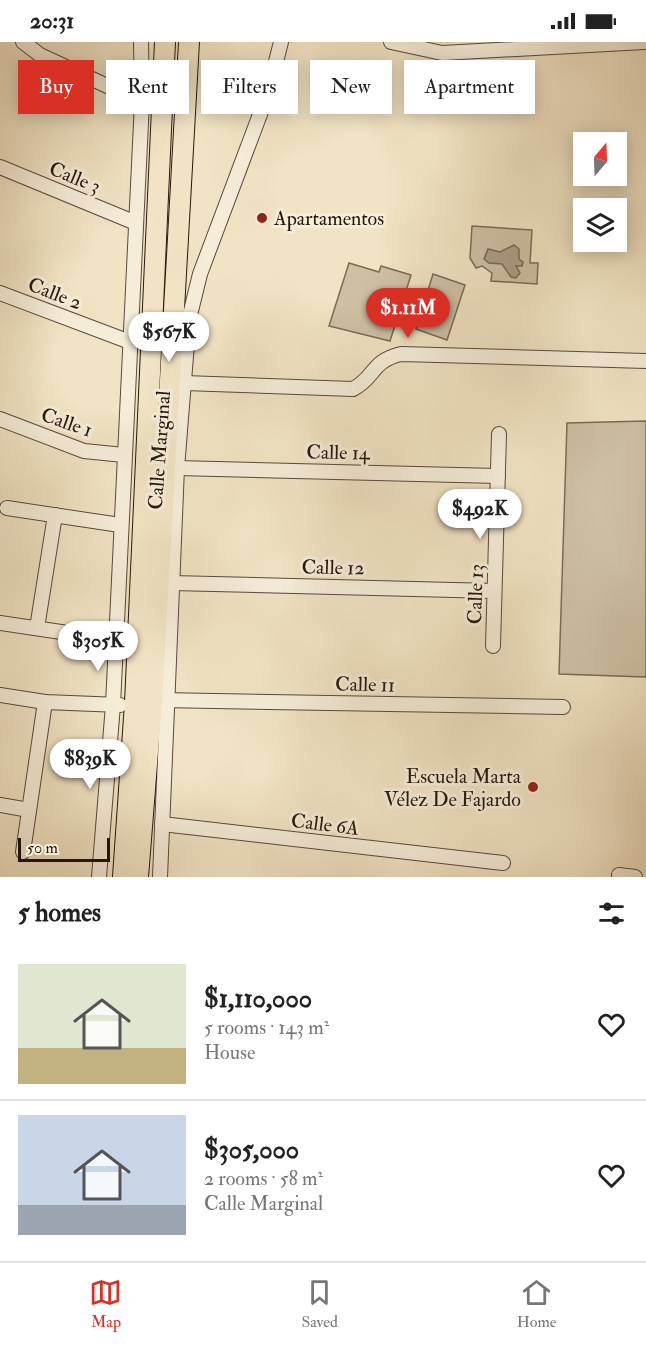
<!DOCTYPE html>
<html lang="en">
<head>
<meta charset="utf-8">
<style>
  body { margin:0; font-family:"IM FELL Double Pica",serif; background:#f2f2f2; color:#222; height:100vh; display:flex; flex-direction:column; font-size:22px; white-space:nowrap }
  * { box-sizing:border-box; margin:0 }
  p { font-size:20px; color:#767676 }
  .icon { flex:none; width:33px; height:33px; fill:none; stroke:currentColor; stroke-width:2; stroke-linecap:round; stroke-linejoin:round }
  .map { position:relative; height:835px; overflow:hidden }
  .details { display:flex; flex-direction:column; background:#fff; flex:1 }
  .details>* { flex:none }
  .banner { position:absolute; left:18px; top:18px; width:610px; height:54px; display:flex; gap:12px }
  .needle { width:39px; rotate:19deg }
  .buttons { position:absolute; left:573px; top:90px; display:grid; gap:12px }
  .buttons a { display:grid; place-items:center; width:54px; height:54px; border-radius:0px; background:#fff; box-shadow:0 3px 15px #0003; font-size:30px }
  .scale { position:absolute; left:18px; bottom:15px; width:92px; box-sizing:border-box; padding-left:6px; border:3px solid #27160c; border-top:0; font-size:16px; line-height:21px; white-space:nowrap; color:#27160c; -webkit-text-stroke:4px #f6edd9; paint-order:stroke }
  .price { position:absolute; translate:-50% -51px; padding:0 14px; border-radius:21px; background:#fff; color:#222; font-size:20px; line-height:39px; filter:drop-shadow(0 2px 3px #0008) }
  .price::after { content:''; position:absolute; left:50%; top:36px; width:18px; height:14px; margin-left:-9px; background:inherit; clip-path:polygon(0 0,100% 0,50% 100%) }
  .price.on { background:#d93025; color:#fff }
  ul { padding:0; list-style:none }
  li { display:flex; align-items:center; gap:18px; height:150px; padding:0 18px }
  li+li { border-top:2px solid #e0e0e0 }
  li span { display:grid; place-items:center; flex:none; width:168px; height:120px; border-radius:0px; color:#555 }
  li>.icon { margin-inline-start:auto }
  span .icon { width:72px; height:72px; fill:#fffc; stroke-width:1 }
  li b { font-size:26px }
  h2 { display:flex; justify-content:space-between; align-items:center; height:72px; padding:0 18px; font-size:26px }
  .chip { padding:0 21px; border-radius:0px; background:#fff; box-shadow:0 3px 15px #0003; font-size:21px; line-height:54px }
  .chip.on { background:#d93025; color:#fff }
  .status { display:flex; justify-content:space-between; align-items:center; height:42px; padding:0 30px; background:#fff; direction:ltr }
  .status svg { height:16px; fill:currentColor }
  .dock { display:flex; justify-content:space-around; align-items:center; height:84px; border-top:2px solid #e0e0e0; background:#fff; font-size:16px; color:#767676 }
  .dock a { display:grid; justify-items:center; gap:3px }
  .dock .on { color:#d93025 }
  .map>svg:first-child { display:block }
</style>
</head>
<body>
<div class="status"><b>20:31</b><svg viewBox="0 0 49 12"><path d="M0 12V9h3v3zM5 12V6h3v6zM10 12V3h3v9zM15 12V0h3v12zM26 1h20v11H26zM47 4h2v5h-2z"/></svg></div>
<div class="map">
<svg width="646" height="835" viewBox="0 0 646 835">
  <rect width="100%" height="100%" fill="#f1e3c4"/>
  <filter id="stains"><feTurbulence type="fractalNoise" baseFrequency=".00333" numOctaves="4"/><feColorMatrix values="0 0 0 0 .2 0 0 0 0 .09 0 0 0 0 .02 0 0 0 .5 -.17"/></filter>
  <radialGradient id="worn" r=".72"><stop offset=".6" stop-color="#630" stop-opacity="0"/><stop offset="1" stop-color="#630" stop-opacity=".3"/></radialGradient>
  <g fill="#cfc0a5" stroke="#7b6b58" stroke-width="1.5">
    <polygon points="472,184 532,188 530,221 538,221 537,242 491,239 492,231 482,224 476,226 470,216"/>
    <polygon points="349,221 379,230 381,224 411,233 390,299 329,284"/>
    <polygon points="433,232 465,243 447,298 416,287"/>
    <polygon points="646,379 646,635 559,632 567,381"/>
  </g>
  <polygon fill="#ac9d85" stroke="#776755" stroke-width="1.5" points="514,203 519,207 519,217 523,220 522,224 516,224 520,231 516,236 511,235 502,222 489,221 484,217 488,207 500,210"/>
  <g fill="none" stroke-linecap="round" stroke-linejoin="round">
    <g stroke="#5a493a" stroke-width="16">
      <g id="minor">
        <polyline points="23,0 40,13 142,60"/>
        <polyline points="391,0 442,11 644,0"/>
        <polyline points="0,125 136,181"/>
        <polyline points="0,251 130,300"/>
        <path d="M184,341L353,347C375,336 371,319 401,312L646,319"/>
        <polyline points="0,377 84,409 124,413"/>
        <polyline points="177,426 498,434"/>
        <polyline points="7,466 120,483"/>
        <polyline points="171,541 494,549"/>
        <polyline points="0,581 115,598"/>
        <polyline points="37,586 55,473"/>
        <polyline points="493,604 499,392"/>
        <polyline points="0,653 45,660 120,663"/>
        <polyline points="160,658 563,665"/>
        <polyline points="0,763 29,768"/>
        <polyline points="162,782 503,821"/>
        <polyline points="23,810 45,660"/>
        <polyline points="619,833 635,835"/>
        <polyline points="99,835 113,663 142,60 141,0"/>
        <polyline points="160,835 177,426 189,277 200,232 268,51 281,0"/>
      </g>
    </g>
    <g stroke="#27160c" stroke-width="22">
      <g id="highway">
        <polyline points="123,835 135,661 165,0"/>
        <polyline points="138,835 152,659 189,0"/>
      </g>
    </g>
    <use href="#minor" stroke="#f6edd9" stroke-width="14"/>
    <use href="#highway" stroke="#f1e3c4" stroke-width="20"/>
  </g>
  <g fill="#8f2418" stroke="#f6edd9" stroke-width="2">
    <circle cx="262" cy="176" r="6"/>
    <circle cx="533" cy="745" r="6"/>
  </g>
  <g text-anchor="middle" stroke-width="6" stroke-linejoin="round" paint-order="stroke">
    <g font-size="20" fill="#27160c" stroke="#f6edd9">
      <text transform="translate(75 135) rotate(22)" y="7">Calle 3</text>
      <text transform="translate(55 251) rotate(21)" y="7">Calle 2</text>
      <text transform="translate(67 380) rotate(19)" y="7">Calle 1</text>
      <text transform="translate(159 408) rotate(-86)" y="7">Calle Marginal</text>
      <text transform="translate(338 410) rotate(1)" y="7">Calle 14</text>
      <text transform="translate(333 525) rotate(1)" y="7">Calle 12</text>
      <text transform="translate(475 552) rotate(-88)" y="7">Calle 13</text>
      <text transform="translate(365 642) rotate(1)" y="7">Calle 11</text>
      <text transform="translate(325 782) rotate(7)" y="7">Calle 6A</text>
    </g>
    <g font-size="20" fill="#27160c" stroke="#f6edd9" text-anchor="start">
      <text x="274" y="183">Apartamentos</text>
      <text x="521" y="741" text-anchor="end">Escuela Marta<tspan x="521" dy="23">Vélez De Fajardo</tspan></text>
    </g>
  </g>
  <rect width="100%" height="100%" filter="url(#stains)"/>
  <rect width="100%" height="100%" fill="url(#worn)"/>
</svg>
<div class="buttons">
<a><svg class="needle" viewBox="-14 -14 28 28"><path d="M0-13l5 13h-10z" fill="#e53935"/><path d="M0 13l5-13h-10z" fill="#767676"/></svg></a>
<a><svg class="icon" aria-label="layers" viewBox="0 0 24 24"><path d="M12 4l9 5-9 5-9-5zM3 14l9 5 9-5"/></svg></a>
</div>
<div class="scale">50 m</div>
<b class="price on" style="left:408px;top:297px">$1.11M</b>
<b class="price" style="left:169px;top:321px">$567K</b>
<b class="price" style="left:480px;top:498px">$492K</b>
<b class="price" style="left:98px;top:630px">$305K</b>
<b class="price" style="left:90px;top:748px">$839K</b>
<div class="banner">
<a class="chip on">Buy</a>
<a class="chip">Rent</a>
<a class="chip">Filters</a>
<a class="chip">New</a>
<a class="chip">Apartment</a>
</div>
</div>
<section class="details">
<h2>5 homes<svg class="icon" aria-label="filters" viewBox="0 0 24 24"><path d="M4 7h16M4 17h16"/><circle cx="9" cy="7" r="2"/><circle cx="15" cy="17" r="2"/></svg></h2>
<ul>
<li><span style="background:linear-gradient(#dfe7d0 70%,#c2b280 0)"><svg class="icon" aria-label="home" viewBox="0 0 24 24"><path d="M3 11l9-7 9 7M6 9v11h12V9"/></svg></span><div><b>$1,110,000</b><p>5 rooms · 143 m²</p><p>House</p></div><svg class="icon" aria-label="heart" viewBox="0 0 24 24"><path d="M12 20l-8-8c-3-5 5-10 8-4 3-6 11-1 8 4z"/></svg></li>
<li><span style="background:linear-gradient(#c9d6e8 75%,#9aa5b1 0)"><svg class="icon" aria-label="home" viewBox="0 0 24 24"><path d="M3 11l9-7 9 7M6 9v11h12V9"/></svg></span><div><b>$305,000</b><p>2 rooms · 58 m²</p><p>Calle Marginal</p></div><svg class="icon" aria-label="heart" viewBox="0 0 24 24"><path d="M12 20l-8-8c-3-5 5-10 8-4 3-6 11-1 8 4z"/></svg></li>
</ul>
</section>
<nav class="dock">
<a class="on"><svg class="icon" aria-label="map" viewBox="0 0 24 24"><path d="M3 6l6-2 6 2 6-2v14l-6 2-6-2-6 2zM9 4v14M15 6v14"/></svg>Map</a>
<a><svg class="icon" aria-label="saved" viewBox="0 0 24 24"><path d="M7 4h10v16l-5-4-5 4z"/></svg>Saved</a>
<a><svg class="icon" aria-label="home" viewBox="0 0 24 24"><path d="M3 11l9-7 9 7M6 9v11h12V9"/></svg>Home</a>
</nav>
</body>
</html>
